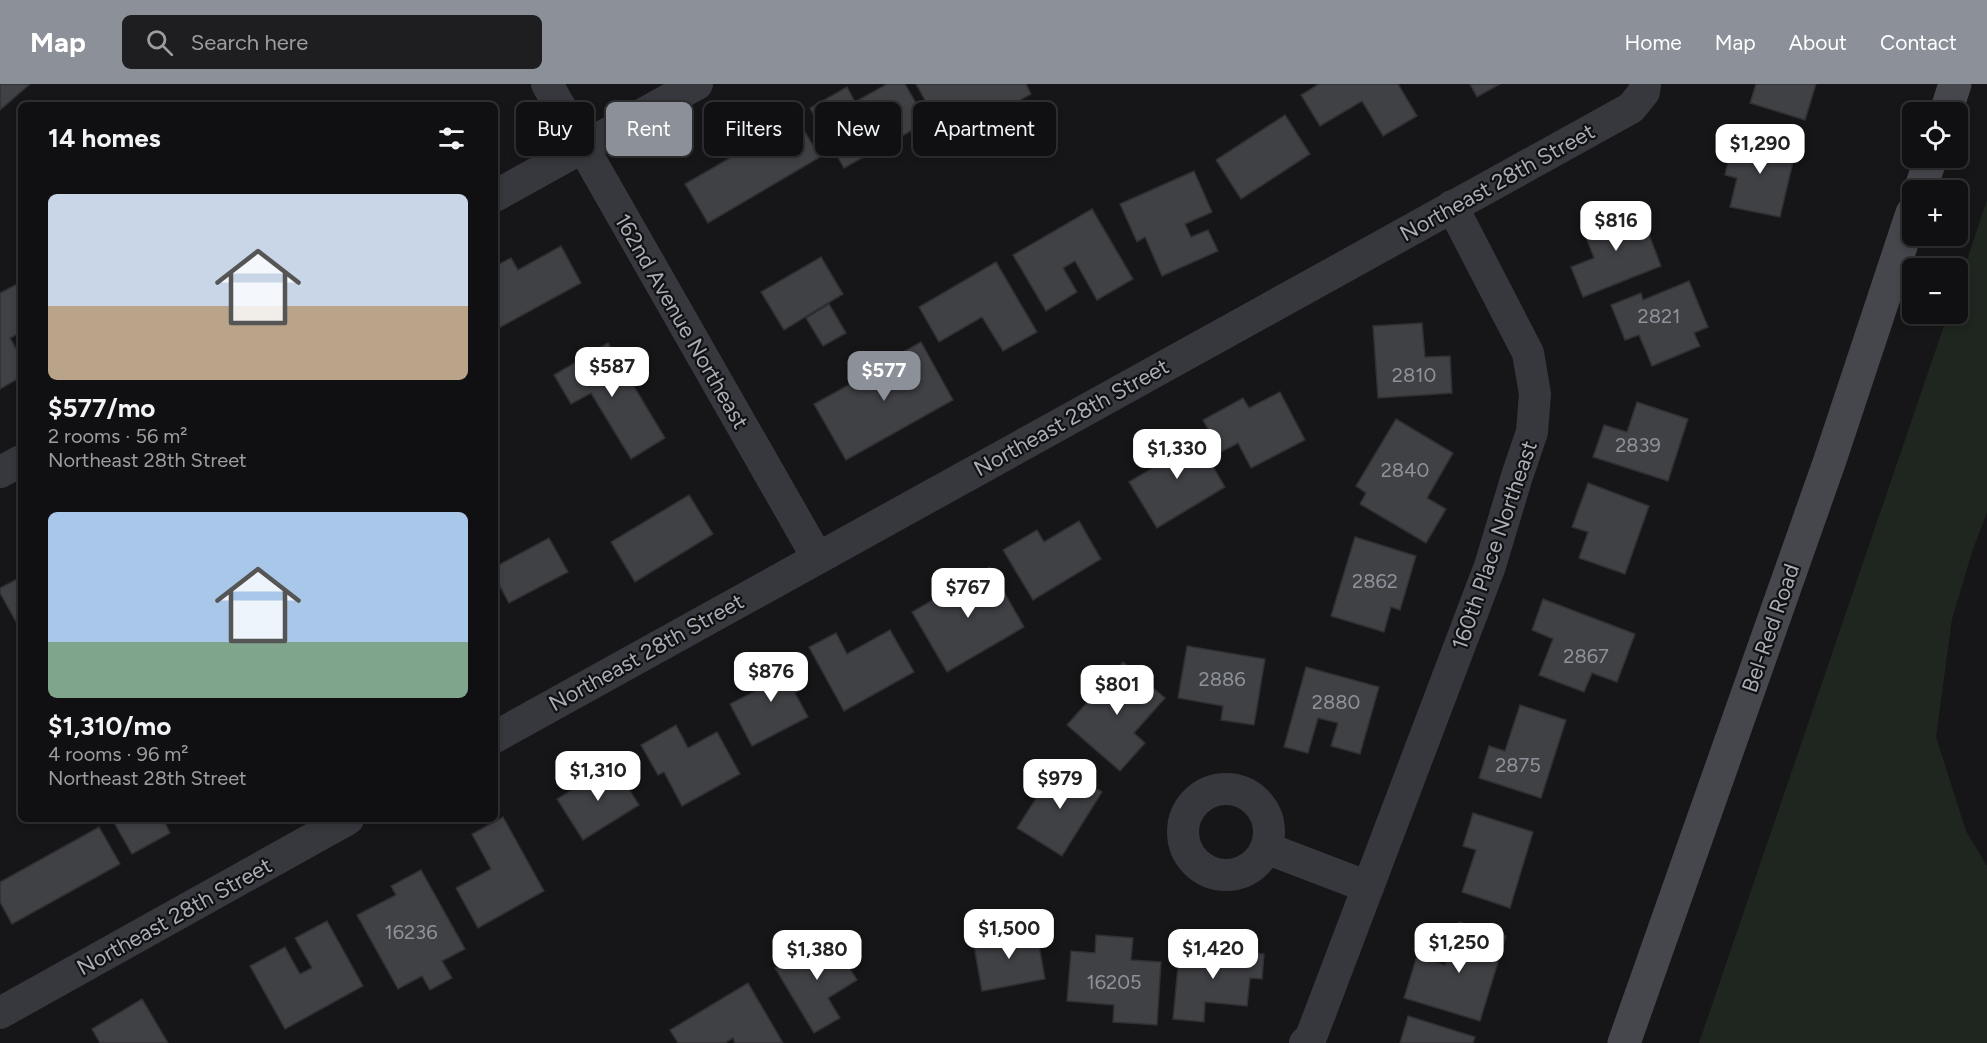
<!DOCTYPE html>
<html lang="en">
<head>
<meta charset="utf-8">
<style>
  body { margin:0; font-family:Figtree,sans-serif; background:#1e1e20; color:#f1f3f6; height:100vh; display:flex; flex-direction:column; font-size:22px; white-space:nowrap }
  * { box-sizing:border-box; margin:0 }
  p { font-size:20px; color:#9c9d9f }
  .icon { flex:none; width:33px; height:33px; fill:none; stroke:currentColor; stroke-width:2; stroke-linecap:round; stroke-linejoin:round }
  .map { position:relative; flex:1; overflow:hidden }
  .panel { position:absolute; left:18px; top:18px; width:480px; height:720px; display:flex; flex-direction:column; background:#101012; border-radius:9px; box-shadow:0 3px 9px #0003,0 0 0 2px #303032 }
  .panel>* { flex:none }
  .banner { position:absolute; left:516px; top:18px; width:570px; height:54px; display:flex; gap:12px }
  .tools { position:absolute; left:1902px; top:18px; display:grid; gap:12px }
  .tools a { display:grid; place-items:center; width:66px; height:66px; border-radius:9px; background:#101012; box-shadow:0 3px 9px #0003,0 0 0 2px #303032; font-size:30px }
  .price { position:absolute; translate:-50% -51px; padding:0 14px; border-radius:12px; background:#fff; color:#222; font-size:20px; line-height:39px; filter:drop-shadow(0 2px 3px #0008) }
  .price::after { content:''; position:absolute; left:50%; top:36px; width:18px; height:14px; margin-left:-9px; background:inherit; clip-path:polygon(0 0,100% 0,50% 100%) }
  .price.on { background:#8c9099; color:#fff }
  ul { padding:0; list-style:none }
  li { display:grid; align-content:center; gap:12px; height:318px; padding:0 30px }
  li span { display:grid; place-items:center; height:186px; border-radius:9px; color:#555 }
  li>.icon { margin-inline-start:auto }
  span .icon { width:108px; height:108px; fill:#fffc; stroke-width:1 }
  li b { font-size:26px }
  h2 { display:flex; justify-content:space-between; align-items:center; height:72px; padding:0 30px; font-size:26px }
  .chip { padding:0 21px; border-radius:9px; background:#101012; box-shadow:0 3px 9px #0003,0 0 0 2px #303032; font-size:21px; line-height:54px }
  .chip.on { background:#8c9099; color:#fff }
  header { display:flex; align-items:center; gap:36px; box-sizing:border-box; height:84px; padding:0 30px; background:#8c9099; color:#fff }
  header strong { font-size:28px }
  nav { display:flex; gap:33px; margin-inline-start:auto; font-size:21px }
  .search { width:420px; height:54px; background:#1e1e20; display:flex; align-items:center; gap:15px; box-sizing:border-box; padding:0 21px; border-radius:9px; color:#9c9d9f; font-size:22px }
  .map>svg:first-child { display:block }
</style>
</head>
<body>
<header>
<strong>Map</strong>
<div class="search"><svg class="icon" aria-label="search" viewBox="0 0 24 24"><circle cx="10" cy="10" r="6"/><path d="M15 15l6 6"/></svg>Search here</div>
<nav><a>Home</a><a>Map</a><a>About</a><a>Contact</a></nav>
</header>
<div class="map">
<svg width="1987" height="959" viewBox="0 0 1987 959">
  <rect width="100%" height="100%" fill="#161618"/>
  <polygon fill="#1e261f" points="1987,116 1987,428 1972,468 1952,535 1936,653 1966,747 1987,782 1987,959 1699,959 1948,230 1958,230 1958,203"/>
  <g fill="#404145" stroke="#303034" stroke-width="1.5">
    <polygon points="0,0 30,0 0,26"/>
    <polygon points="887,0 905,0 927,38 844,84 810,24 847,3 855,18"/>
    <polygon points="916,0 1026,0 1031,10 948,57"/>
    <polygon points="1319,0 1398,0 1417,32 1383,52 1362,17 1320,42 1301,11"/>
    <polygon points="1470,0 1500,0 1477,13"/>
    <polygon points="1756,0 1816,0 1805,36 1750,19"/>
    <polygon points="1285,31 1310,70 1241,115 1216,76"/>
    <polygon points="797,35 820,73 708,139 685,100"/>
    <polygon points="1734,52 1796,65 1780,133 1730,123 1737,94 1725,91"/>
    <polygon points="1194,87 1212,128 1185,140 1191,153 1208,146 1218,167 1162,192 1145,153 1137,158 1120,120"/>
    <polygon points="1638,122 1661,182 1583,213 1571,183 1594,174 1582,143"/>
    <polygon points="1092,125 1133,195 1097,216 1075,177 1063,184 1077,208 1046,227 1013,171"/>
    <polygon points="561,162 581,199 495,246 495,182 511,174 518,186"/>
    <polygon points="821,173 843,210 784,246 761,208"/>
    <polygon points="996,178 1037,248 1003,267 982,233 939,258 919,223"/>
    <polygon points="1689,197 1708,243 1694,249 1700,262 1652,282 1639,251 1625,256 1611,221 1641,209 1643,216"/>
    <polygon points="21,198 21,248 10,254 21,273 21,293 0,305 0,209"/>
    <polygon points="829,220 846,249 823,262 806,234"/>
    <polygon points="1422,239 1425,273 1450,272 1452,309 1378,314 1373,242"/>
    <polygon points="921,258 953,316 846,376 814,320 872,288 879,299 892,291 885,278"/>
    <polygon points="608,259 665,354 631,375 591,309 571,320 554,291"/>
    <polygon points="1280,308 1305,356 1251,384 1238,359 1221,368 1203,336 1243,314 1249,324"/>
    <polygon points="1637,318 1688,335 1668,397 1593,373 1604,341 1627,348"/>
    <polygon points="1396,335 1453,369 1427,414 1446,425 1426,459 1360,420 1366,409 1356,402"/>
    <polygon points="1191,346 1225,403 1157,444 1129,398 1159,380 1152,369"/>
    <polygon points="1588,399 1649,422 1625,490 1579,474 1588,448 1572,443"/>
    <polygon points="689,411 713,450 635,498 611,458"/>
    <polygon points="1079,437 1101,475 1033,516 1003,466 1037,446 1044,458"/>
    <polygon points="1355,453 1416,472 1400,526 1391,523 1384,548 1331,532"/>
    <polygon points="549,454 568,488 509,519 495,493 495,483"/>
    <polygon points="990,483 1024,543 947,588 912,528"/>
    <polygon points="21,493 21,547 0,509 0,504"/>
    <polygon points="1543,515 1635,550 1617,598 1592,589 1584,608 1539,591 1553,555 1532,546"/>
    <polygon points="890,546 914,588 844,627 809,563 836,549 847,570"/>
    <polygon points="1187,562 1265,575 1254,641 1221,636 1223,622 1178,614"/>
    <polygon points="788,573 803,604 795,609 808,633 752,662 730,620 761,604 754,591"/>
    <polygon points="1123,578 1165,614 1134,649 1145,659 1120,687 1067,641"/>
    <polygon points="1306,583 1379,603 1360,670 1331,662 1338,639 1318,634 1308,669 1284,663"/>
    <polygon points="1520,621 1566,636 1541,714 1479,694 1489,662 1505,667"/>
    <polygon points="676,641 688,664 717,648 740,690 682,722 664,688 658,691 641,661"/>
    <polygon points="613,680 639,721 583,756 557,715"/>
    <polygon points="1058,680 1102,708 1062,772 1017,744"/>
    <polygon points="1473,729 1533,748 1510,824 1462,808 1476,766 1463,762"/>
    <polygon points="503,733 544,807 478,844 456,804 491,785 472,750"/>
    <polygon points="112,735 163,735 170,749 132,770"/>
    <polygon points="99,743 120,780 12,840 0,818 0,798"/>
    <polygon points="421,786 465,865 442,877 452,894 430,906 422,892 398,905 357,831 396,811 391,802"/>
    <polygon points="327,837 363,902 285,945 250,882 285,863 300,890 312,884 295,854"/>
    <polygon points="1459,838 1506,852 1480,937 1404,914 1417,872 1445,881"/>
    <polygon points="1036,844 1045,895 982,907 973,856"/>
    <polygon points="829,851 857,896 828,914 840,934 814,949 775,884"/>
    <polygon points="1096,851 1133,854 1131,876 1161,878 1157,941 1113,938 1114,921 1067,917 1071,867 1095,869"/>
    <polygon points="1180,861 1264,870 1262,895 1250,894 1247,922 1205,918 1204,938 1173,935"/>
    <polygon points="748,899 783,959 735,959 733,954 725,959 678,959 670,946"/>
    <polygon points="142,915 168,959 100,959 92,945"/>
    <polygon points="1408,932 1475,953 1473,959 1400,959"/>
  </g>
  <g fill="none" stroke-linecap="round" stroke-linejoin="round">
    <g stroke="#37383d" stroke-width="32">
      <polyline points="547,0 817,473"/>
      <polyline points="495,112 697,0"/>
      <polyline points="0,388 21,377"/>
      <polyline points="495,653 1631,24 1644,8 1645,0"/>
      <circle cx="1226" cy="748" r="43"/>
      <polyline points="1266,764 1368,803"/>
      <polyline points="0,929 348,735"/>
      <polyline points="1305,959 1311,953 1490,482 1517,392 1532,348 1535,310 1528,269 1452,122"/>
    </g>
    <g stroke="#45474d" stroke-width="33">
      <polyline points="1946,28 1955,0"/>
      <polyline points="1920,106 1931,74"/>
      <polyline points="1624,959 1830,376 1912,129"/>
    </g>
  </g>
  <g text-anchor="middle" stroke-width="4.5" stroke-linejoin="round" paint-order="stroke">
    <g font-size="20" fill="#8e929b">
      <text x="1659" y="239">2821</text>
      <text x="1414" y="298">2810</text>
      <text x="1638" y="368">2839</text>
      <text x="1405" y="393">2840</text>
      <text x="1375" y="504">2862</text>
      <text x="1586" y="579">2867</text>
      <text x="1222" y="602">2886</text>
      <text x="1336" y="625">2880</text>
      <text x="1518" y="688">2875</text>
      <text x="411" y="855">16236</text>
      <text x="1114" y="905">16205</text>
    </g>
    <g font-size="22" fill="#a8adb8" stroke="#111113">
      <text transform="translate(1497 98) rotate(-29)" y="8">Northeast 28th Street</text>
      <text transform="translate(682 237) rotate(60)" y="8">162nd Avenue Northeast</text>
      <text transform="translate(1071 333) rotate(-29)" y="8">Northeast 28th Street</text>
      <text transform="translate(1494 461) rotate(-71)" y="8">160th Place Northeast</text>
      <text transform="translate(1770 544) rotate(-71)" y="8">Bel-Red Road</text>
      <text transform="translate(646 568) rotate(-29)" y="8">Northeast 28th Street</text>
      <text transform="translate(174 832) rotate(-29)" y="8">Northeast 28th Street</text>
    </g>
  </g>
</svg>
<div class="tools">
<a><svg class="icon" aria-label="locate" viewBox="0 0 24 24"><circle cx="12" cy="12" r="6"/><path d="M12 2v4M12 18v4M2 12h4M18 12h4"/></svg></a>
<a>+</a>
<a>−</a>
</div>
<b class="price" style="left:1760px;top:91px">$1,290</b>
<b class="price" style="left:1616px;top:168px">$816</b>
<b class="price" style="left:612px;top:314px">$587</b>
<b class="price on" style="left:884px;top:318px">$577</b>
<b class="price" style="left:1177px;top:396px">$1,330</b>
<b class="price" style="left:968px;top:535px">$767</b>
<b class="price" style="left:771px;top:619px">$876</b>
<b class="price" style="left:1117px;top:632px">$801</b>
<b class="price" style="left:598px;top:718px">$1,310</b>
<b class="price" style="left:1060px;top:726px">$979</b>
<b class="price" style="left:1009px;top:876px">$1,500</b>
<b class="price" style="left:1459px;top:890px">$1,250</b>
<b class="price" style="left:1213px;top:896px">$1,420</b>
<b class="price" style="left:817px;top:897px">$1,380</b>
<div class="banner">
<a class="chip">Buy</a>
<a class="chip on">Rent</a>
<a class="chip">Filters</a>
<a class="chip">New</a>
<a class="chip">Apartment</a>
</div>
<section class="panel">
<h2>14 homes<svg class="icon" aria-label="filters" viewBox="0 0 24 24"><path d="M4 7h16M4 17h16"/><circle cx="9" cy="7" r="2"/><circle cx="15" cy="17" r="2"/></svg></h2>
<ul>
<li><span style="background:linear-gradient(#c9d6e8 60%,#b9a48a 0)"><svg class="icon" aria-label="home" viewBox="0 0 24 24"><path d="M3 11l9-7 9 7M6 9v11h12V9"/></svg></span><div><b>$577/mo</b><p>2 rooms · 56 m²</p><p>Northeast 28th Street</p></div></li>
<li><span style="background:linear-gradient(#a9c7e8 70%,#7fa58c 0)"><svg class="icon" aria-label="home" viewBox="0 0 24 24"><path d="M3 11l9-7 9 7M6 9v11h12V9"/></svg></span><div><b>$1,310/mo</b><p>4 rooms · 96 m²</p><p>Northeast 28th Street</p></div></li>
</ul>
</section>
</div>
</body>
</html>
